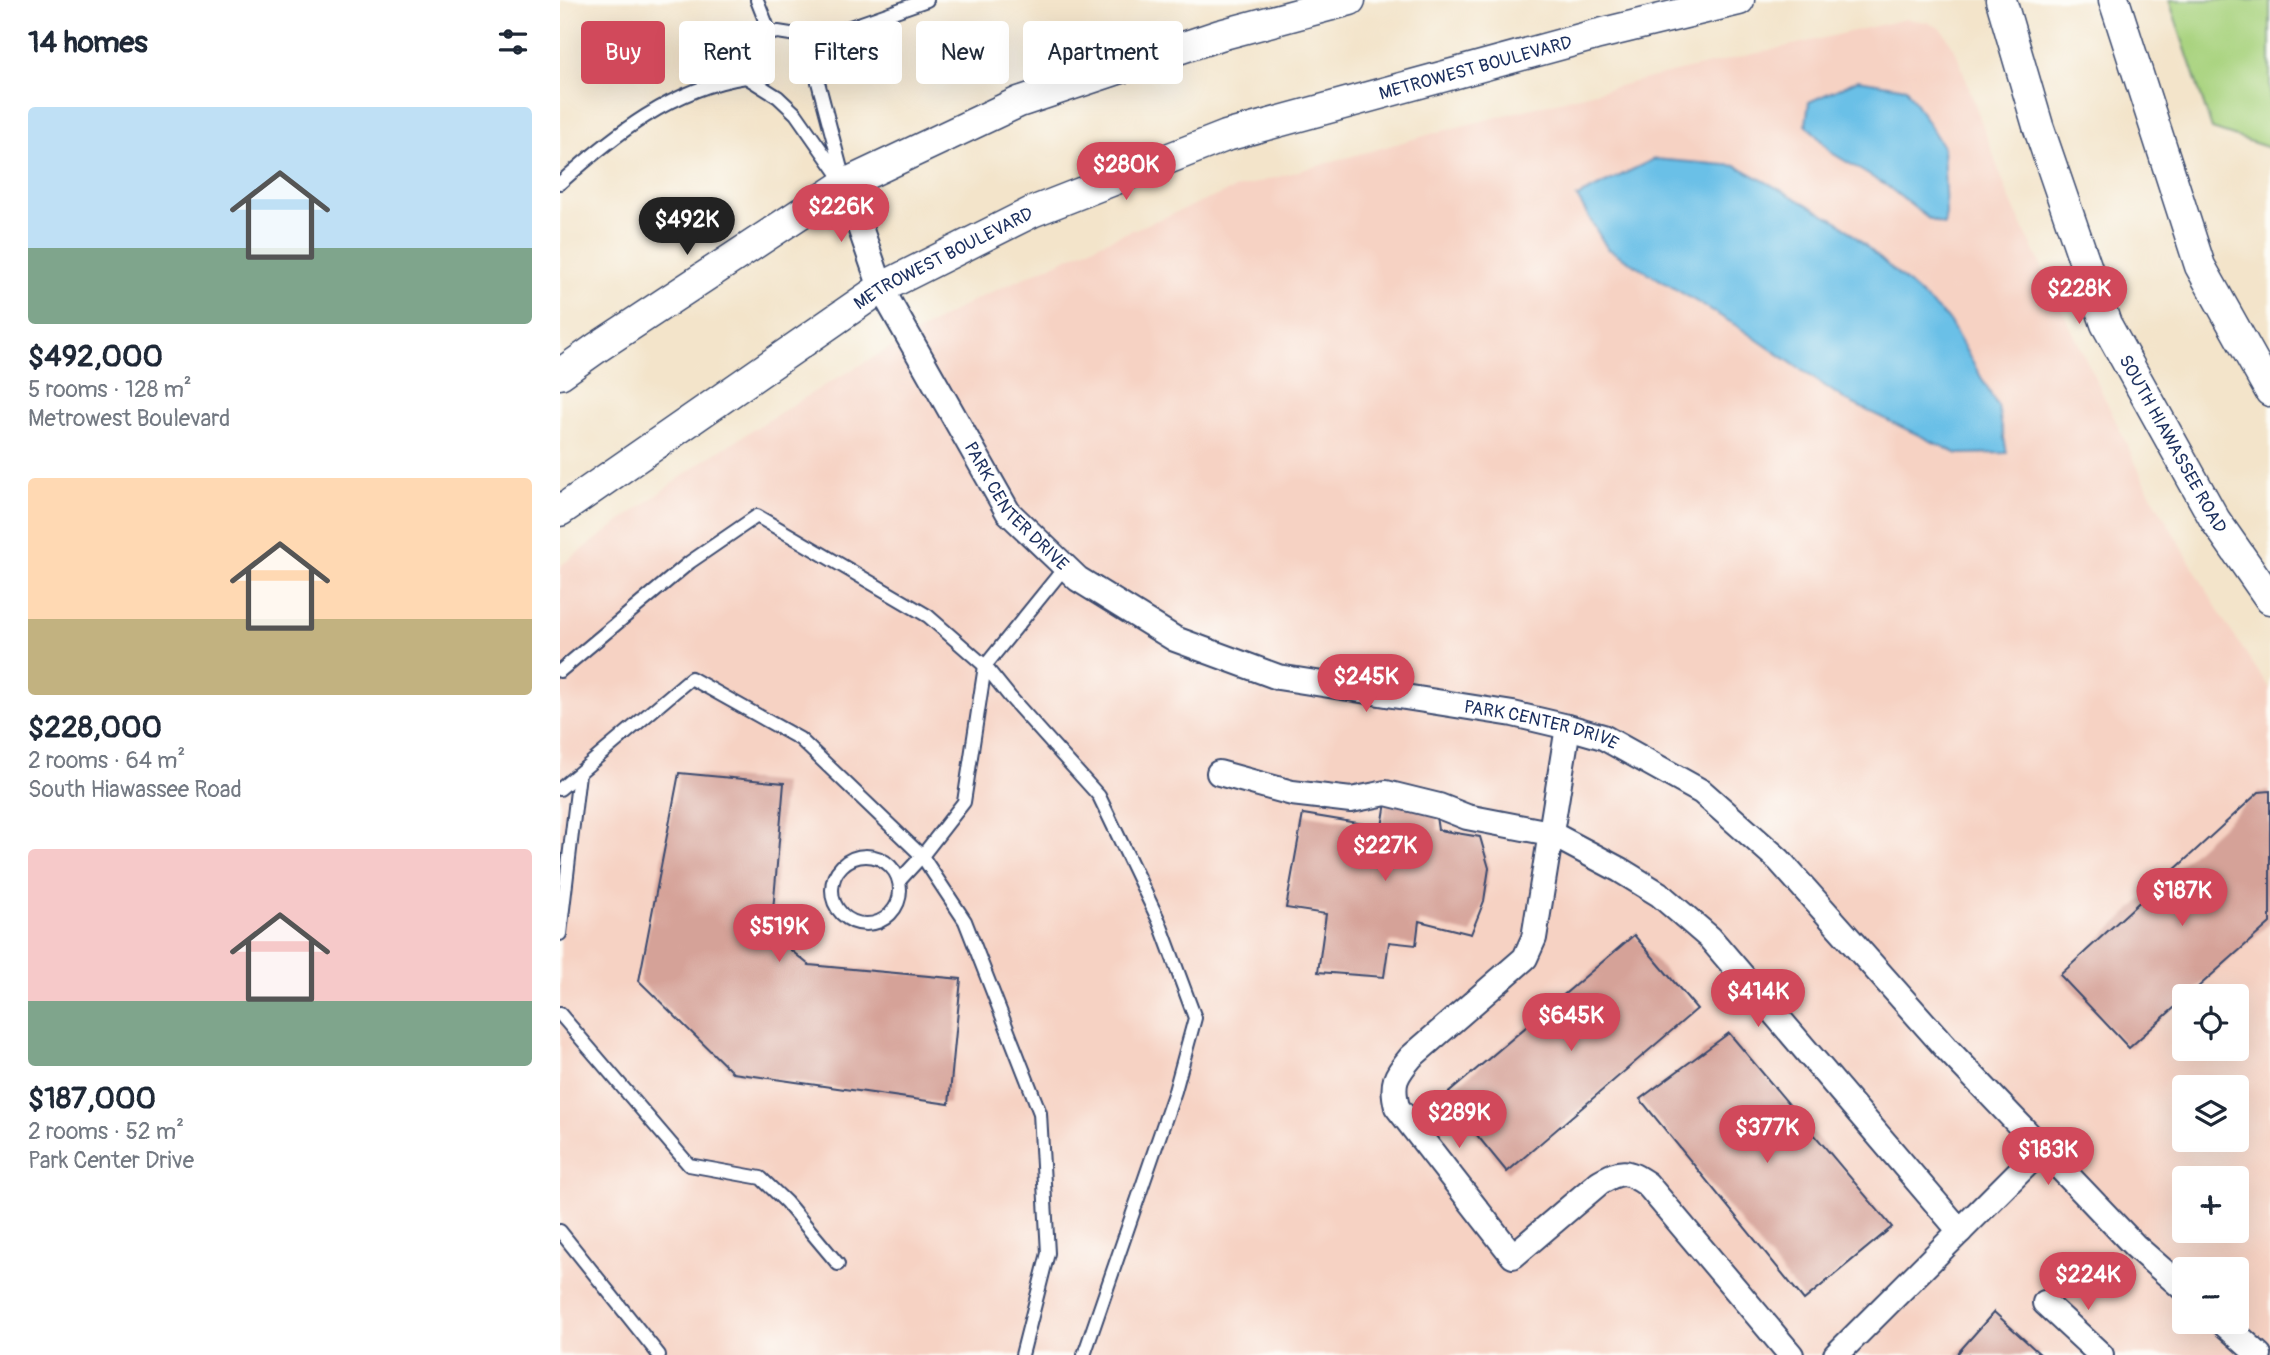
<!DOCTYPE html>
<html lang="en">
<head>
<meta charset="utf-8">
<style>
  body { margin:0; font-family:Pangolin,sans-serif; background:#f2f2f3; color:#1f2937; height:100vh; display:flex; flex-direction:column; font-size:26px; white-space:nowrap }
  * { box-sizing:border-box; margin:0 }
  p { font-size:23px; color:#747a83 }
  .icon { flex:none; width:38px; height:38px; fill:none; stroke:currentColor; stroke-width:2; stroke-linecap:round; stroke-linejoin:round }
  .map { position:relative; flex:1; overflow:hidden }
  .drawer { display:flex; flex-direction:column; background:#fff; width:560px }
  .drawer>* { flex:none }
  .top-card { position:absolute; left:21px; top:21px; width:665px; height:63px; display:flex; gap:14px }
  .tools { position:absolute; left:1612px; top:984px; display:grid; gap:14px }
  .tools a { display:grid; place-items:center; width:77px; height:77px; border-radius:7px; background:#fff; box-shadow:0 7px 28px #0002; font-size:35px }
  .price { position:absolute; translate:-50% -60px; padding:0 16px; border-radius:24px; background:#d1495b; color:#fff; font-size:23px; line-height:46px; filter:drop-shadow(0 2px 4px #0008) }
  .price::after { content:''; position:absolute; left:50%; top:42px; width:21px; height:16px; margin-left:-10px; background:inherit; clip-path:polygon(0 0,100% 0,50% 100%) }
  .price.on { background:#222; color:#fff }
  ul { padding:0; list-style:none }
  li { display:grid; align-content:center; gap:14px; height:371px; padding:0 28px }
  li span { display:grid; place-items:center; height:217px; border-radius:7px; color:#555 }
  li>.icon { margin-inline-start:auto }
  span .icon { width:126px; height:126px; fill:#fffc; stroke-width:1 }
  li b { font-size:30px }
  h2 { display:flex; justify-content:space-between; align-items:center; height:84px; padding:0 28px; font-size:30px }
  .pill { padding:0 24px; border-radius:7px; background:#fff; box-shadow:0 7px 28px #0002; font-size:24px; line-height:63px }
  .pill.on { background:#d1495b; color:#fff }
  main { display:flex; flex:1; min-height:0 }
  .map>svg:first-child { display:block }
</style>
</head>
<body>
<main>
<section class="drawer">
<h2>14 homes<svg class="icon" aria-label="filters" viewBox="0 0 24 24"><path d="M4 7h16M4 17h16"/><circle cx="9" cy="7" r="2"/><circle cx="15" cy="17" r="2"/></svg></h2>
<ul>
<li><span style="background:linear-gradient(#bfe0f5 65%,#7fa58c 0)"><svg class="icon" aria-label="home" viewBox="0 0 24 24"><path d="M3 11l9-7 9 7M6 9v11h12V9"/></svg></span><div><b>$492,000</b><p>5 rooms · 128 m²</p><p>Metrowest Boulevard</p></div></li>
<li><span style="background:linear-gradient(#ffd9b3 65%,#c2b280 0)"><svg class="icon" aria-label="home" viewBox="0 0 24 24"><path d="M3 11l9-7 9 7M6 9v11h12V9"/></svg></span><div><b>$228,000</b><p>2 rooms · 64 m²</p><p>South Hiawassee Road</p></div></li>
<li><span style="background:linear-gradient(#f6c9c9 70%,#7fa58c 0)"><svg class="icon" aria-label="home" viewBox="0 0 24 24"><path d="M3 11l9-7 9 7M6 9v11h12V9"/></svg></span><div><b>$187,000</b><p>2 rooms · 52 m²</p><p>Park Center Drive</p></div></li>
</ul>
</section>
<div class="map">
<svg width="1710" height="1355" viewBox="0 0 1710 1355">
  <rect width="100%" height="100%" fill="#fdfcf7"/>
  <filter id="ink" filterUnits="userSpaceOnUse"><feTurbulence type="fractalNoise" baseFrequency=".0143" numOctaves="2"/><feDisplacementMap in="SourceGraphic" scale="14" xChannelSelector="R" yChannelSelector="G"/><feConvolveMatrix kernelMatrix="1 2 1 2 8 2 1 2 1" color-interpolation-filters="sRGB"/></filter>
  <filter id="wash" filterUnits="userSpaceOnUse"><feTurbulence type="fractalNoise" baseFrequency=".00686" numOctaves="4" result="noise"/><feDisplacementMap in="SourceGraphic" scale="28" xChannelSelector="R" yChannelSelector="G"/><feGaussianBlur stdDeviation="1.57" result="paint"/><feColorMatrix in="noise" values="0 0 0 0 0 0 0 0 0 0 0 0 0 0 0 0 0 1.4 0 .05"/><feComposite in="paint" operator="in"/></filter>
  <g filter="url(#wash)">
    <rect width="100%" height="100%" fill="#f3e4ca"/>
    <path fill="#f6d2c3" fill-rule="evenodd" d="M1346,19L1367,22L1382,29L1396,52L1449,198L1588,489L1666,624L1710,689V1355H0V566L143,461L260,388L412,301L548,240L671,190L882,131L1102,75ZM1624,996H1676V1048H1624ZM1624,1087H1676V1139H1624ZM1624,1178H1676V1230H1624ZM1624,1269H1676V1321H1624Z"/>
    <polygon fill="#a9d37f" stroke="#62816e" stroke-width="2" points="1609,0 1710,0 1710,148 1652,129"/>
    <g fill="#6ac0e7" stroke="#4278a2" stroke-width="2">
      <polygon points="1298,80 1346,88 1383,147 1386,213 1384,225 1369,219 1327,186 1272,153 1246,124 1249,102"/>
      <polygon points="1094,159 1177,166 1279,222 1388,319 1438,407 1447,453 1398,454 1287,401 1177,326 1047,248 1017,197"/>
    </g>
    <g id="blocks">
      <g fill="#d5a298">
        <polygon points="119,773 224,783 211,934 249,965 401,979 389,1104 173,1073 79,981"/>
        <polygon points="1710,791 1710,923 1628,996 1624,996 1624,999 1569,1048 1500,975 1699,792"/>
        <polygon points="827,796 875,809 878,830 920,837 929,868 924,901 911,934 859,921 856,945 829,942 824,977 758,972 766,914 726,908 743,814 822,827"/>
        <polygon points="1074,935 1137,1009 947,1172 885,1096"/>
        <polygon points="1169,1033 1332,1227 1244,1300 1080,1099"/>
        <polygon points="1434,1312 1481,1355 1396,1355"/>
      </g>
    </g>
  </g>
  <g filter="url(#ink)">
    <use href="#blocks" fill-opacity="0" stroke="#3b4a6e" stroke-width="2"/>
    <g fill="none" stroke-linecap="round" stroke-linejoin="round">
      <g stroke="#3b4a6e" stroke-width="16">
        <g id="service">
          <polyline points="197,0 210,33"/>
          <path d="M218,32L243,36L255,47L258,82L285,184L236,114L218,97L186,77L183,68C192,53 199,34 218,32Z"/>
          <polyline points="250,41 367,0"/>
          <path d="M0,183C54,135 112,88 186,77"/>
          <polyline points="0,671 130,562 197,516 368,616 425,666 450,697 539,796 599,921 635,1018 615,1091 524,1355"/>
          <polyline points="0,789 131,678 240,739 362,856 405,921 480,1113 488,1253 462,1355"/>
          <circle cx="306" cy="890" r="34"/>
          <polyline points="339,881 362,856 404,802 425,666 505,567"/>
          <polyline points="0,934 19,774"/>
          <polyline points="0,1014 129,1165 201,1178 226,1202 278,1264"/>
          <polyline points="0,1231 99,1355"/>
        </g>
      </g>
      <g stroke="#3b4a6e" stroke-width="28">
        <g id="minor">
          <path id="s1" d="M285,184L321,288L448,512L518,579L615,639L718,677L953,714L1008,727L1043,737L1142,792L1219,860L1387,1049L1575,1246L1624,1289"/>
          <path d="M1008,727L974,938L965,958L851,1057C835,1076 831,1083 837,1107L953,1256L1040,1182C1062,1170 1066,1170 1087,1184L1231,1355"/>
          <polyline points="659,773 732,793 791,800 826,793 879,806 907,817 990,833 1060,870 1099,894 1150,938 1400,1231"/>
          <polyline points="1485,1303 1541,1355"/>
          <polyline points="1661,1321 1699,1355"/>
          <polyline points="1276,1355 1482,1149"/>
        </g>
      </g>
      <g stroke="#3b4a6e" stroke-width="33">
        <g id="tertiary">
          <path id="s2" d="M1441,0L1478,126L1546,324L1655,520L1710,599"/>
          <polyline points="1554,0 1640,266 1710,391"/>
          <polyline points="0,374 38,347 285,184 459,102 660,35 790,0"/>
          <path id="s3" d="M0,511L321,288L472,212L666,136L1035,35L1179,0"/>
        </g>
      </g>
      <use href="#service" stroke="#fff" stroke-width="12"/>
      <use href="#minor" stroke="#fff" stroke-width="24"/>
      <use href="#tertiary" stroke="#fff" stroke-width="30"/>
    </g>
  </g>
  <g text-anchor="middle" stroke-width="5" stroke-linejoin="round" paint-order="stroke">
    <g font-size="18" fill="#1b2f5e" stroke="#fdfcf7">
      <text dy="6" stroke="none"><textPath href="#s3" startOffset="1027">METROWEST BOULEVARD</textPath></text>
      <text dy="6" stroke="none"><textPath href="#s3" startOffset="460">METROWEST BOULEVARD</textPath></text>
      <text dy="6" stroke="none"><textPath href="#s2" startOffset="478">SOUTH HIAWASSEE ROAD</textPath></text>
      <text dy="6" stroke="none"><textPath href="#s1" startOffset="368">PARK CENTER DRIVE</textPath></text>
      <text dy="6" stroke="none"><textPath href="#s1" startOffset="956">PARK CENTER DRIVE</textPath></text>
    </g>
  </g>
</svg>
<div class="tools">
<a><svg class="icon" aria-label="locate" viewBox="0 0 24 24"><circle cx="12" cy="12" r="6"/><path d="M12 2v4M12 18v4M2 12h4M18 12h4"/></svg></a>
<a><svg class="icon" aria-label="layers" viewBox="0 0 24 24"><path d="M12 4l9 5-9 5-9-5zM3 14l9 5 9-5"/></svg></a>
<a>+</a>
<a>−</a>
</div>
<b class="price" style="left:566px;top:202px">$280K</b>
<b class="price" style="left:281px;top:244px">$226K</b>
<b class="price on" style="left:127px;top:257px">$492K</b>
<b class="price" style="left:1519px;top:326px">$228K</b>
<b class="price" style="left:806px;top:714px">$245K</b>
<b class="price" style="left:825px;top:883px">$227K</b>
<b class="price" style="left:1622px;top:928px">$187K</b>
<b class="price" style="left:219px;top:964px">$519K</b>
<b class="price" style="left:1198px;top:1029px">$414K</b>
<b class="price" style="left:1011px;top:1053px">$645K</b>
<b class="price" style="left:899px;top:1150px">$289K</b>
<b class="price" style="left:1207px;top:1165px">$377K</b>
<b class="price" style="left:1488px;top:1187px">$183K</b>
<b class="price" style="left:1528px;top:1312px">$224K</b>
<div class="top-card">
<a class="pill on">Buy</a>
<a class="pill">Rent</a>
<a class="pill">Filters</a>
<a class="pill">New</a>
<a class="pill">Apartment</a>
</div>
</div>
</main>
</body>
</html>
